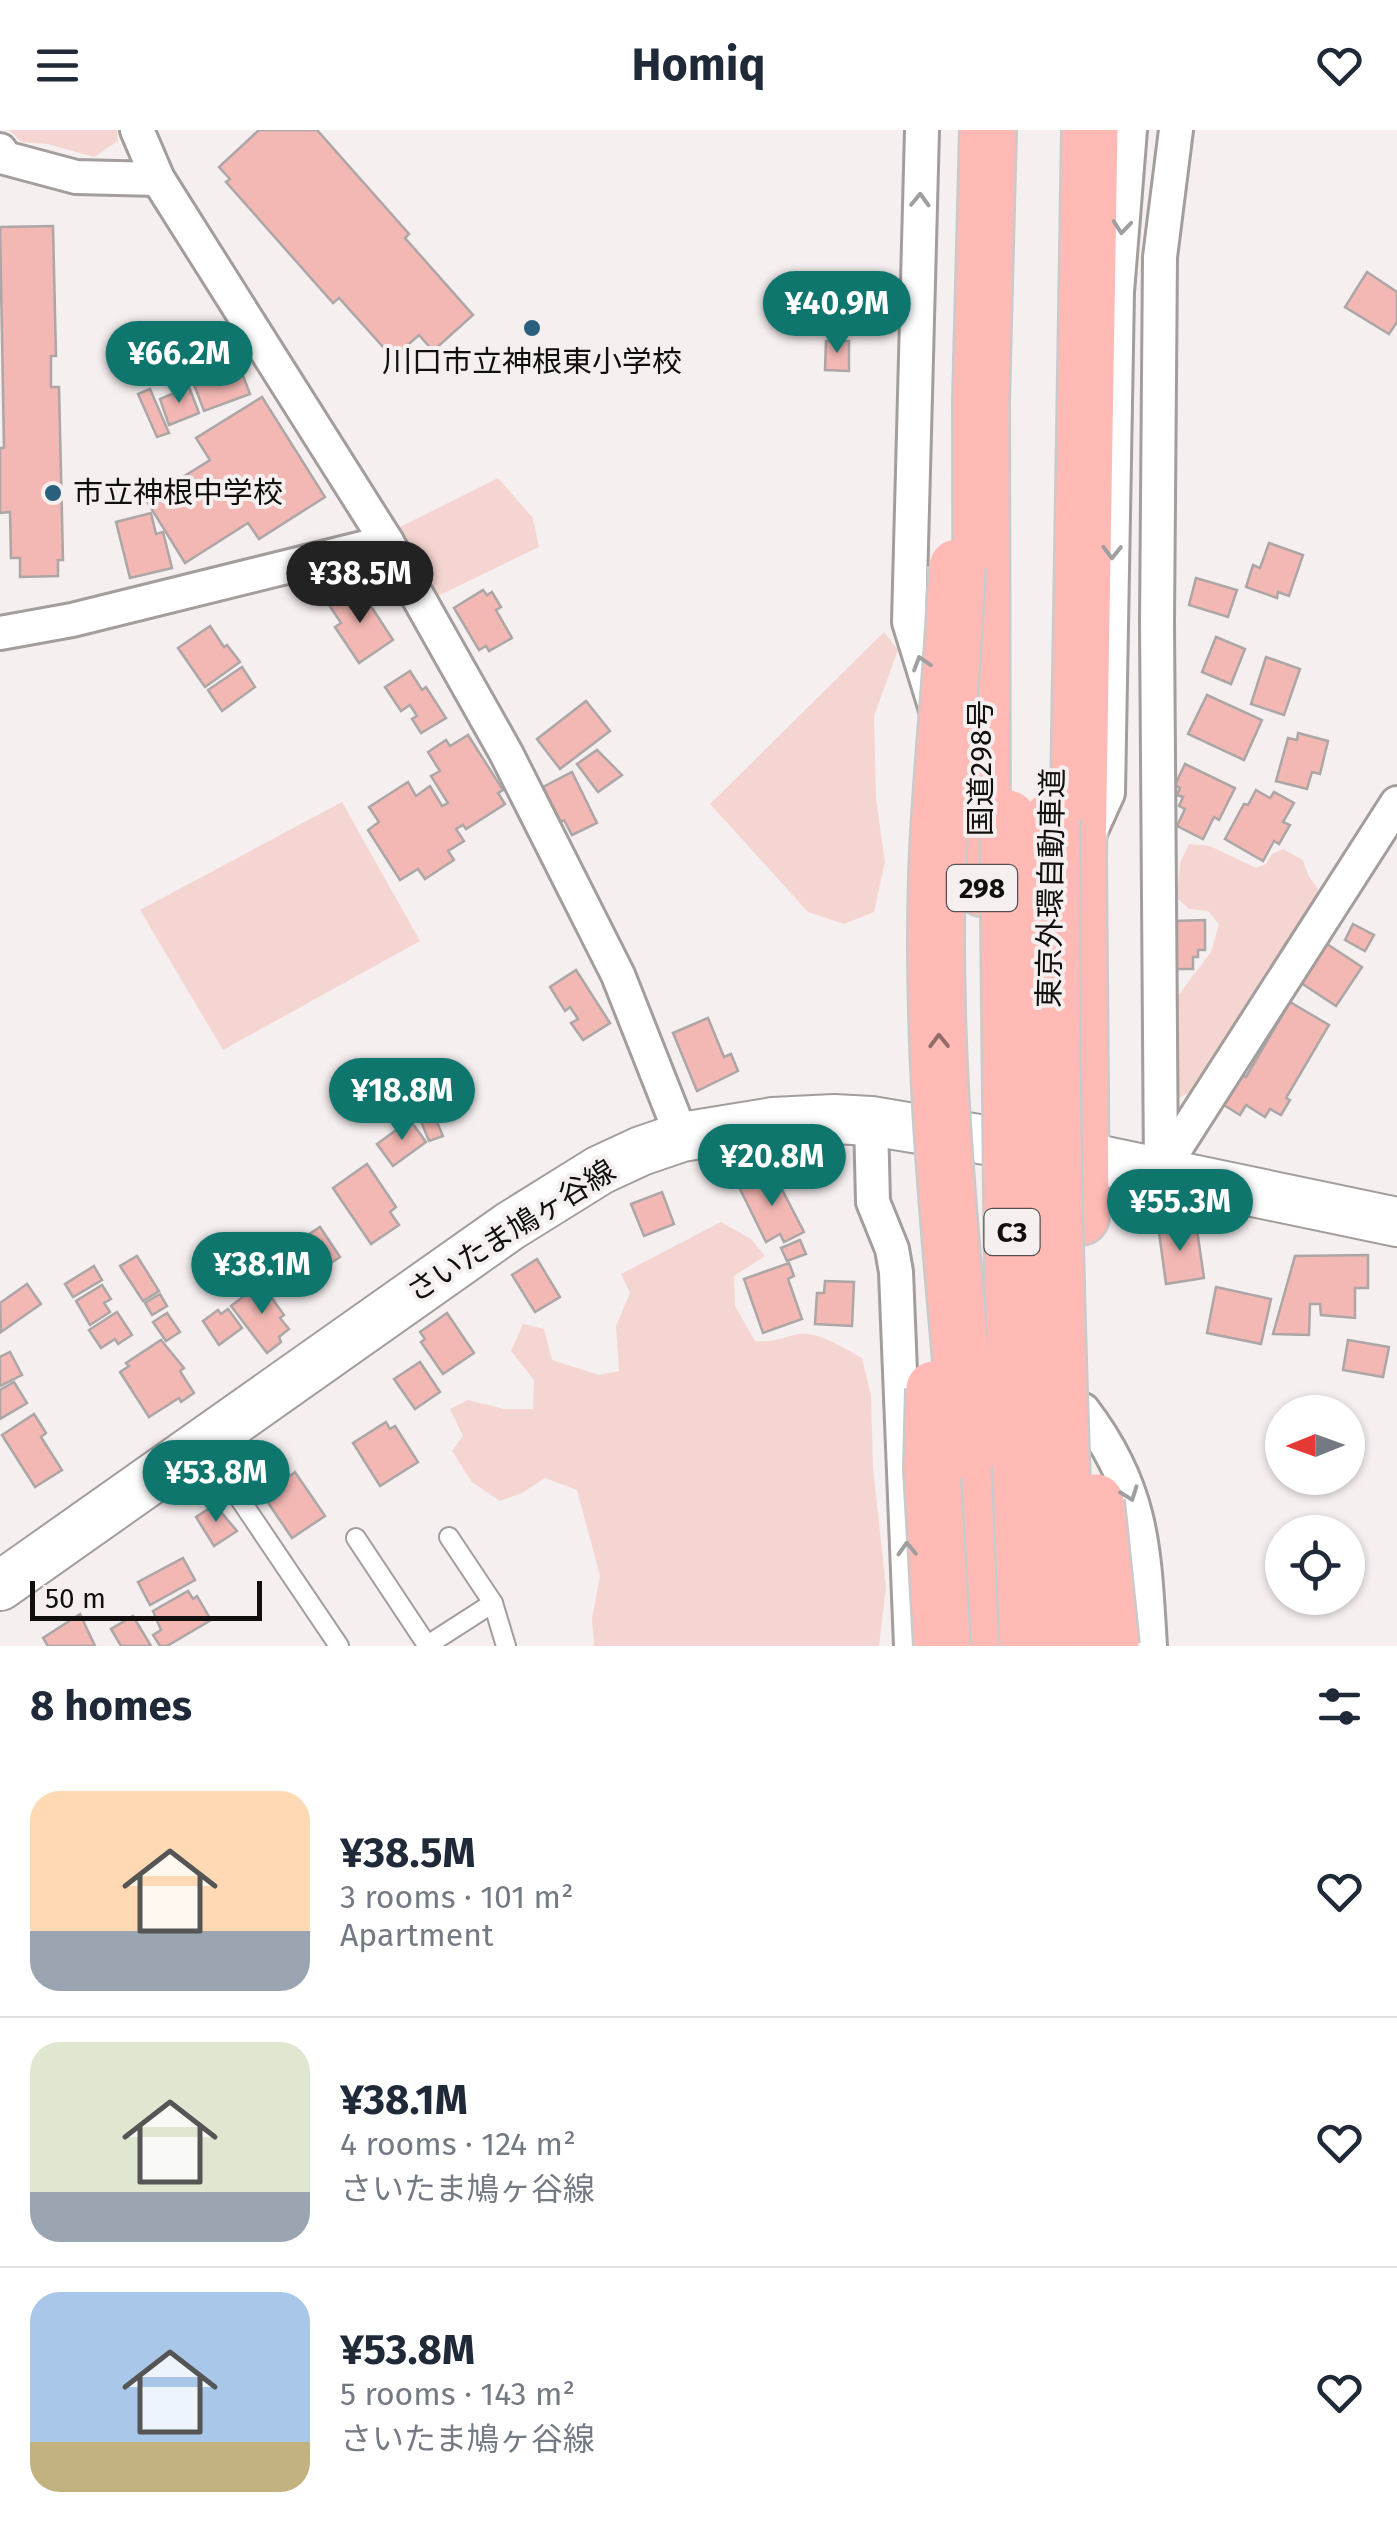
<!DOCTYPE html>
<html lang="en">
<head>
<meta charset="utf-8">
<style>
  body { margin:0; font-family:"Fira Sans","Noto Sans JP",sans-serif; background:#f6f6f7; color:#1f2937; height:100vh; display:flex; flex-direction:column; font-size:38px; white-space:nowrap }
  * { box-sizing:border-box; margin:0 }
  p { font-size:32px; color:#747a83 }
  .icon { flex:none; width:55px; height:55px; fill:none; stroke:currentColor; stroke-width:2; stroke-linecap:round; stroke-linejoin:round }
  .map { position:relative; height:1516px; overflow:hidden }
  .details { display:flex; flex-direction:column; background:#fff; flex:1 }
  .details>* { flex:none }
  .needle { width:65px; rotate:269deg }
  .controls { position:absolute; left:1265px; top:1265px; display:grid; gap:20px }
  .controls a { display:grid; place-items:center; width:100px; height:100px; border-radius:50%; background:#fff; box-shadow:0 2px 8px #0004; font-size:50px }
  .scale { position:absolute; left:30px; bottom:25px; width:232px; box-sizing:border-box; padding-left:10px; border:5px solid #120f0f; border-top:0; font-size:28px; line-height:35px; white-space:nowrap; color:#120f0f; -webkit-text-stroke:8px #f6efef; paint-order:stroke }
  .price { position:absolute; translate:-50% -85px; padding:0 22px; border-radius:35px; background:#0f766e; color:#fff; font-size:32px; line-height:65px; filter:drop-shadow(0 2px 5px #0008) }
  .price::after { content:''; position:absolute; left:50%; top:60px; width:30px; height:22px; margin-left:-15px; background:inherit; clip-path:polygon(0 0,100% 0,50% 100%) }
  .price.on { background:#222; color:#fff }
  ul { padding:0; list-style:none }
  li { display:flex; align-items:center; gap:30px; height:250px; padding:0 30px }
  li+li { border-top:2px solid #e0e1e3 }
  li span { display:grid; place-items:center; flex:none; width:280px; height:200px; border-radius:30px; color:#555 }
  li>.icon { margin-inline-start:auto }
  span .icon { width:120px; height:120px; fill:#fffc; stroke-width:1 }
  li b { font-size:42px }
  h2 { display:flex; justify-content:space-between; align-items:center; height:120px; padding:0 30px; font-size:42px }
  header { display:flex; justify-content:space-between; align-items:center; height:130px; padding:0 30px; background:#fff; font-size:45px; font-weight:700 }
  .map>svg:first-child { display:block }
</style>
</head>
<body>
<header><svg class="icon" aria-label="menu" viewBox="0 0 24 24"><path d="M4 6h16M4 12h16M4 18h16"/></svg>Homiq<svg class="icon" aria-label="heart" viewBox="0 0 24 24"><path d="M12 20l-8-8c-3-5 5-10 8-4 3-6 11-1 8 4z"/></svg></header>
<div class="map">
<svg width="1397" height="1516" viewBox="0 0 1397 1516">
  <rect width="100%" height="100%" fill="#f6efef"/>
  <g fill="#f5d5d2">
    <polygon points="9,0 117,0 118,11 94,27 48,14 22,12"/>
    <polygon points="498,348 533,388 539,417 438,466 394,400"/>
    <polygon points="884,502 898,520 874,586 876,669 885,732 874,782 844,794 808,782 710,674"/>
    <polygon points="342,672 420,811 223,920 140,780"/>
    <polygon points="1189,714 1210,716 1256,738 1266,734 1272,724 1283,719 1303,730 1308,745 1318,759 1312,780 1191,962 1180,967 1171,963 1171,875 1211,822 1219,794 1208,781 1189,779 1177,768 1180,733"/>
    <path d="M721,1092L751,1109L765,1126L734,1146L735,1176L755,1211C774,1212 777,1209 794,1205C816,1199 843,1218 862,1228L871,1265L873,1338L886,1457L879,1516H594L592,1488L600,1446L577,1360L545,1348L522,1363L500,1371L472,1352L452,1321L463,1306L450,1279L468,1270L504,1279H533L534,1250L511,1221L523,1194L544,1199L552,1230L599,1245L619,1241L616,1196L630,1163L621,1144Z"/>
  </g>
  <g fill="#f3b8b4" stroke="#ada6a6" stroke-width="2.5">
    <polygon points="259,0 317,0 409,104 405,108 473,185 433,221 419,205 393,228 339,168 333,173 226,52 230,49 219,37"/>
    <polygon points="53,96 56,226 51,226 51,257 59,257 63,430 58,430 58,446 20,447 20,428 11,428 10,382 0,383 0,318 4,318 0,97"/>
    <polygon points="1367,142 1397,162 1397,192 1389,204 1345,177"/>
    <rect x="860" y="150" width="44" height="39"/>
    <polygon points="826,211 849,211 849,241 825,240"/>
    <polygon points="227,221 231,233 237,230 250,264 204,281 192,249 203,245 198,232"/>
    <polygon points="189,257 199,283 169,295 160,269"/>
    <polygon points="150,259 169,303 157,307 138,264"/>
    <polygon points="262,267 325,367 259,409 248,393 185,433 146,370 210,330 196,308"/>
    <polygon points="151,383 156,404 163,402 172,438 130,448 116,392"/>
    <polygon points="1269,413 1303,425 1289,466 1278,462 1277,468 1246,457 1253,435 1260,438"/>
    <polygon points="1196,448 1237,460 1228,487 1189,475"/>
    <polygon points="353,460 362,473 367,470 393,510 359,533 335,497 341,493 329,475"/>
    <polygon points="483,460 487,465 492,462 501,477 496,480 512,508 489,521 486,516 479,520 454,478"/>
    <polygon points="210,496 224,517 227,515 240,532 205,557 178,518"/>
    <polygon points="1216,507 1245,519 1231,554 1202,542"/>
    <polygon points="1266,527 1300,539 1284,585 1251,574"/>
    <polygon points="242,537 255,557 222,581 208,560"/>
    <polygon points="410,541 422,560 426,557 446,588 421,603 412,589 417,586 410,575 401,581 385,557"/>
    <polygon points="1207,565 1262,590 1244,630 1188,604"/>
    <polygon points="586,571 610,601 560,639 537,609"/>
    <polygon points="1298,603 1328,611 1320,644 1312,642 1307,659 1276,651 1288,608 1297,610"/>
    <polygon points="468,605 503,660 498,663 505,674 466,699 463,695 456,699 464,711 448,721 454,730 425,749 418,739 400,750 368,700 379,692 369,677 408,652 416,666 430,656 442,676 448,673 431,646 440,641 428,622 446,610 450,616"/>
    <polygon points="597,620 622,645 598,662 577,634"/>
    <polygon points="1185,634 1235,658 1219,690 1214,687 1203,709 1177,696 1185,679 1179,676 1183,667 1177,665 1180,658 1175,655"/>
    <polygon points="572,642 597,693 572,705 564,690 561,692 543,657"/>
    <polygon points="1256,660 1270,668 1274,662 1294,673 1283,692 1290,695 1279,714 1274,711 1263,731 1225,709 1244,674 1248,675"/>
    <polygon points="1205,790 1205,820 1198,820 1198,827 1193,827 1193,839 1175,839 1174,791"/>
    <polygon points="1353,794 1374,805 1365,821 1345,810"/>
    <polygon points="1327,814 1362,837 1336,876 1301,853"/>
    <polygon points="576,840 610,893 583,910 571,893 578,889 570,877 565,881 550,857"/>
    <polygon points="1290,872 1329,895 1286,968 1290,970 1281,985 1270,979 1265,987 1246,975 1240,985 1224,975 1242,945 1246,947"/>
    <polygon points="708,888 724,927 731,924 738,941 697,961 673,903"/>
    <polygon points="433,983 443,1006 429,1011 420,989"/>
    <polygon points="410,990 426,1012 393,1036 377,1014"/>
    <polygon points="367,1034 396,1077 390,1082 399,1095 371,1114 333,1058"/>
    <polygon points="773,1042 804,1102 784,1112 780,1104 766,1112 740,1059"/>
    <polygon points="662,1062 674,1094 644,1106 631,1074"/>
    <polygon points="1177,1092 1178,1103 1197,1100 1204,1148 1166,1154 1158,1095"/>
    <polygon points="320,1097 340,1127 316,1143 297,1112"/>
    <polygon points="800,1110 806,1124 787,1131 781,1118"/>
    <polygon points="1368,1125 1368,1158 1355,1158 1355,1188 1321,1185 1320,1174 1310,1174 1309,1205 1273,1204 1295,1126"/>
    <polygon points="137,1126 159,1161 143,1171 120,1136"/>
    <polygon points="537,1129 560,1167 535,1182 512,1145"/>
    <polygon points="789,1133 794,1146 788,1149 802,1189 763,1203 744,1149"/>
    <polygon points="94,1136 102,1150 73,1167 65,1154"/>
    <polygon points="825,1151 854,1152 852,1196 815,1194 817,1163 824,1163"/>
    <polygon points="261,1153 284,1185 280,1188 289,1199 279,1207 281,1212 267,1223 231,1176"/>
    <polygon points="27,1154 41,1174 1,1202 0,1173"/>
    <polygon points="102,1155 111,1169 104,1173 110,1182 90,1195 76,1171"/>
    <polygon points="1216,1157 1271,1169 1261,1214 1207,1203"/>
    <polygon points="160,1164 167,1176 152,1185 145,1173"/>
    <polygon points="228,1179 242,1198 219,1215 203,1191 218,1180 221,1184"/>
    <polygon points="117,1182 132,1205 118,1214 115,1209 101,1218 89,1200"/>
    <polygon points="167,1183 180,1202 166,1211 153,1192"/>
    <polygon points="447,1183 474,1223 443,1244 421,1212 425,1209 420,1202"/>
    <polygon points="161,1210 184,1238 180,1241 194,1263 181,1272 179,1268 149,1287 120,1242 129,1236 126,1233"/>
    <polygon points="1348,1210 1389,1217 1383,1247 1343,1240"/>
    <polygon points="10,1222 22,1245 0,1256 0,1227"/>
    <polygon points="420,1232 440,1262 415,1279 394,1249"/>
    <polygon points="14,1252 27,1273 0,1289 0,1260"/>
    <polygon points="34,1284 46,1303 41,1307 62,1340 35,1357 2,1305"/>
    <polygon points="386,1292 390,1299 395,1296 418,1332 380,1356 353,1313"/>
    <polygon points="279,1330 290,1346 295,1342 325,1386 292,1408 252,1349"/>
    <polygon points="215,1375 237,1401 214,1416 196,1387"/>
    <polygon points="183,1428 195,1450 150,1475 138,1452"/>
    <polygon points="188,1461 193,1469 197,1466 211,1490 167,1516 160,1516 153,1505 161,1500 153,1481"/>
    <polygon points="80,1484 95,1516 48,1516 43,1508"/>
    <polygon points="133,1486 151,1516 121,1516 111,1499"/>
  </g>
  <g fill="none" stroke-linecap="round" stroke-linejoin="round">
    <g stroke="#a39d9c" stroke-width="22">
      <g id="lane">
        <polyline points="202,1313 339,1516"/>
        <polyline points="449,1407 493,1473 506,1516"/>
        <polyline points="356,1408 427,1515"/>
        <polyline points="426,1516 493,1473"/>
      </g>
    </g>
    <g stroke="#a39d9c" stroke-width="38">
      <g id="street">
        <polyline points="137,0 158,49 387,412 506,623 618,845 682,1007"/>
        <polyline points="922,0 909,492 937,583"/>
        <polyline points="0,20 5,28 76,47 158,49"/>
        <polyline points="0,503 72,490 387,412"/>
        <polyline points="1089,705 1108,663 1117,162 1130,0"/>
        <polyline points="871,991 873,1072 892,1119 896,1142 911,1516"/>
        <polyline points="1161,1041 1157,492 1160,127 1176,0"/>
        <polyline points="1161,1041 1397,673"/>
        <path d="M1083,1280C1144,1360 1144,1420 1150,1516"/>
      </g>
    </g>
    <g stroke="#a39d9c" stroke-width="52">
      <polyline id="secondary" points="0,1456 510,1096 600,1040 641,1021 682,1007 773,992 834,989 871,991 1081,1026 1397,1092"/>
    </g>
    <g stroke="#cbcaca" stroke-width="60">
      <g id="highway">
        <polyline points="982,758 981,271 988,0"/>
        <polyline points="1081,1087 1078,728 1090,0"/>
        <polyline points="969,1322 981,1516"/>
      </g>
    </g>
    <use href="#lane" stroke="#fff" stroke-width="18"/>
    <use href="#street" stroke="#fff" stroke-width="32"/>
    <use href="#secondary" stroke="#fff" stroke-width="48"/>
    <use href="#highway" stroke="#ffbab6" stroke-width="55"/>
    <g stroke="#cbcaca" stroke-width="60" stroke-linecap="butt">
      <g id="highway-bridge">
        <path d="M957,437C954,540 940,644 937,747C931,939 953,1131 969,1322"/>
        <polyline points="1008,688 1013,1155 1028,1516"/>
        <path d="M1052,689C1049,965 1057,1240 1068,1516"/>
        <polyline points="934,1259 932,1339 942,1516"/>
        <polyline points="1096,1372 1111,1516"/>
      </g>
    </g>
    <use href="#highway-bridge" stroke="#ffbab6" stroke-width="55"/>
  </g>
  <defs><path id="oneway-chevron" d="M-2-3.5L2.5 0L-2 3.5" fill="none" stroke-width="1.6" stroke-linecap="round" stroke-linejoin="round" transform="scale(2.5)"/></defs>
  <g stroke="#a09f9f">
    <use href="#oneway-chevron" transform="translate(920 70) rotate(-88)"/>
    <use href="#oneway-chevron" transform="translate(1122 97) rotate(95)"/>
    <use href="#oneway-chevron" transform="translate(1112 422) rotate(91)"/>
    <use href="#oneway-chevron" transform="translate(921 533) rotate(-107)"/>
    <use href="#oneway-chevron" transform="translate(1130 1364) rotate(70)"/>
    <use href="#oneway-chevron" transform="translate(907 1419) rotate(-92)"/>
  </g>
  <use stroke="#946d6b" href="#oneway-chevron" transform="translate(939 911) rotate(-91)"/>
  <g fill="#2a607b" stroke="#f6efef" stroke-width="4">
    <circle cx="532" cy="198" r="10"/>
    <circle cx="53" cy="363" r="10"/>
  </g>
  <g text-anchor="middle" stroke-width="8" stroke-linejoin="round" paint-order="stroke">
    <g fill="#f6efef" stroke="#565252" stroke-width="2.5">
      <rect x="947" y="735" width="70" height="46" rx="8"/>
      <rect x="984.5" y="1079" width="55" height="46" rx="8"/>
    </g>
    <g font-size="28" font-weight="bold" fill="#120f0f">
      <text x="982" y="768">298</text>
      <text x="1012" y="1112">C3</text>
    </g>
    <g font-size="30" fill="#120f0f" stroke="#f6efef">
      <text x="532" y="242">川口市立神根東小学校</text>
      <text x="73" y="373" text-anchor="start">市立神根中学校</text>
    </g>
    <g font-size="30" fill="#120f0f" stroke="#f6efef">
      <text transform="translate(981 638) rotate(-90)" y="10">国道298号</text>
      <text transform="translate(1051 758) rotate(-89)" y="10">東京外環自動車道</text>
      <text transform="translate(511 1101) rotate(-32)" y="10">さいたま鳩ヶ谷線</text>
    </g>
  </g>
</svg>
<div class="controls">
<a><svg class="needle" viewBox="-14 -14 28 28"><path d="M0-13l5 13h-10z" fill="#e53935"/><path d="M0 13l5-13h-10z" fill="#747a83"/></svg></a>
<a><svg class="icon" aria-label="locate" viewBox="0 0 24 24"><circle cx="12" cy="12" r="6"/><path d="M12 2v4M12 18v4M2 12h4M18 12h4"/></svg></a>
</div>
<div class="scale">50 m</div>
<b class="price" style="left:837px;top:226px">¥40.9M</b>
<b class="price" style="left:179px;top:276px">¥66.2M</b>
<b class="price on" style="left:360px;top:496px">¥38.5M</b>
<b class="price" style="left:402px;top:1013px">¥18.8M</b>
<b class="price" style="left:772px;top:1079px">¥20.8M</b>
<b class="price" style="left:1180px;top:1124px">¥55.3M</b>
<b class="price" style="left:262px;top:1187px">¥38.1M</b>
<b class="price" style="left:216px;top:1395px">¥53.8M</b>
</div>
<section class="details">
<h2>8 homes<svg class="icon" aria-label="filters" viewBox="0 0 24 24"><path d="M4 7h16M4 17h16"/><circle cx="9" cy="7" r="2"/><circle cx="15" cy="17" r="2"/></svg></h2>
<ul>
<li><span style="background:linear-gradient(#ffd9b3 70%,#9aa5b1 0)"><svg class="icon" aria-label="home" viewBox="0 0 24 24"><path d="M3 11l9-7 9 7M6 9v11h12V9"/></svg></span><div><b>¥38.5M</b><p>3 rooms · 101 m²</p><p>Apartment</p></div><svg class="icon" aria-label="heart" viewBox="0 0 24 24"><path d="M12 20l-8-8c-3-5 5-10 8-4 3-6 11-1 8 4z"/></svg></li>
<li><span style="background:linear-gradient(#dfe7d0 75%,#9aa5b1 0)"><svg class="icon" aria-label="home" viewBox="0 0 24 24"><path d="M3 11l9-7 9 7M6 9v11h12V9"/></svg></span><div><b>¥38.1M</b><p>4 rooms · 124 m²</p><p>さいたま鳩ヶ谷線</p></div><svg class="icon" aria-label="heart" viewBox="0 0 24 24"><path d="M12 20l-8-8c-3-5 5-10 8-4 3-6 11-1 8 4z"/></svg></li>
<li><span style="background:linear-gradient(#a9c7e8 75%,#c2b280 0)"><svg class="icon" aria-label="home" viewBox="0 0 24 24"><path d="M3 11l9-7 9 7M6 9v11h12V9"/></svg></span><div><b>¥53.8M</b><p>5 rooms · 143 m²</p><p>さいたま鳩ヶ谷線</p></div><svg class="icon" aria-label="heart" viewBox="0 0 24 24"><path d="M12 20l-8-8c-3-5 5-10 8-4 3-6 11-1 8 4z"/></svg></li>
</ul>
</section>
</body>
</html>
